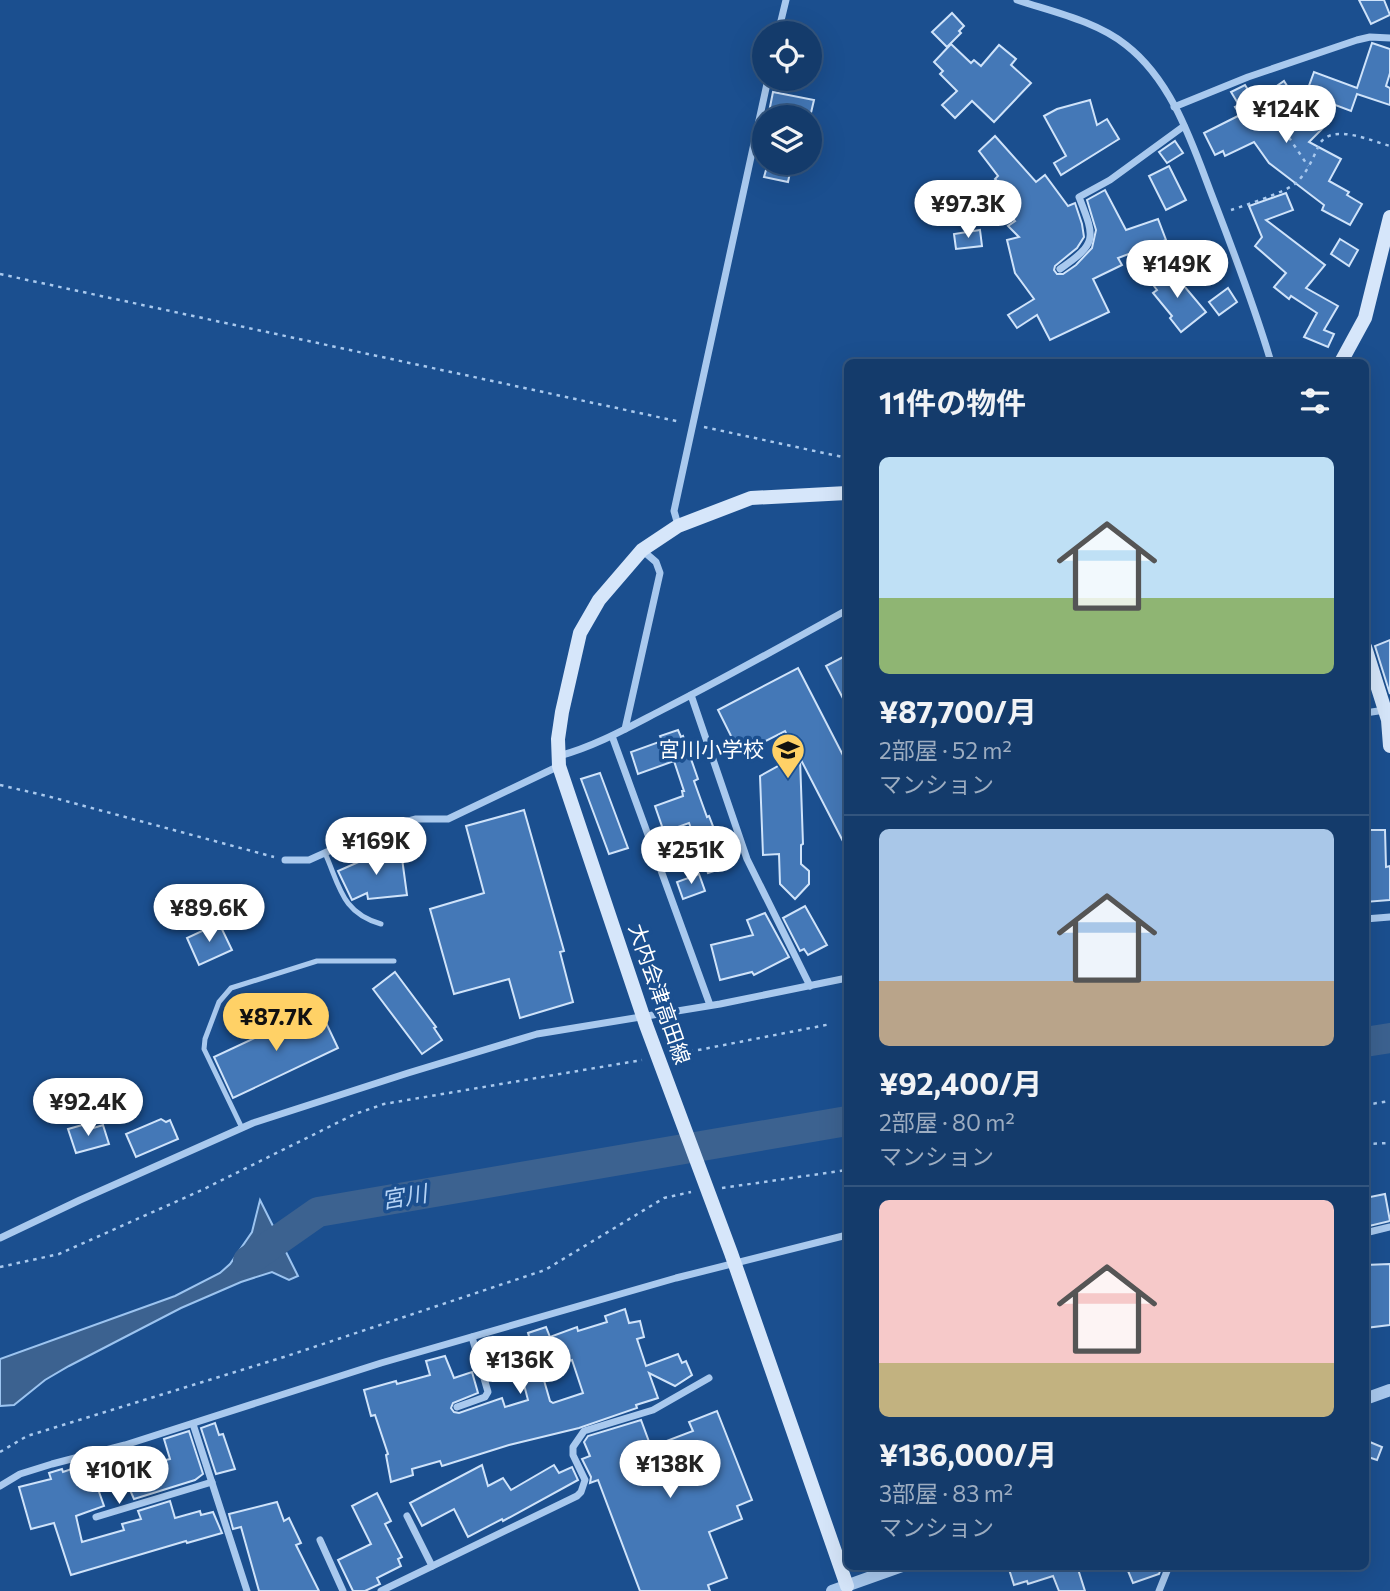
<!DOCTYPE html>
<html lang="ja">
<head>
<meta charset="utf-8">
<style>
  body { margin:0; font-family:Commissioner,"Noto Sans JP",sans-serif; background:#1d4271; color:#f1f3f6; height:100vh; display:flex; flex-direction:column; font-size:26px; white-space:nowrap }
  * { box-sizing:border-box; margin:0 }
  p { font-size:23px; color:#9dadc1 }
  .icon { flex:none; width:38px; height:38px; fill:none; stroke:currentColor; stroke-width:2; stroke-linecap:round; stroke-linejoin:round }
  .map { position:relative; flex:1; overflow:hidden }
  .drawer { position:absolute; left:844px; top:359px; width:525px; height:1211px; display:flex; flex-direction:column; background:#143b6b; border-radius:10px; box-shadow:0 7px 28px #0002,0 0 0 2px #33557e }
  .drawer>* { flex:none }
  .controls { position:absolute; left:752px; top:21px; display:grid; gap:14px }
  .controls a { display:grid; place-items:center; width:70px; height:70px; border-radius:50%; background:#143b6b; box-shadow:0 7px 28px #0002,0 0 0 2px #33557e; font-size:35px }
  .price { position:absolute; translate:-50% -60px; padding:0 16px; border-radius:24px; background:#fff; color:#222; font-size:23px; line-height:46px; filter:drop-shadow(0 2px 4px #0008) }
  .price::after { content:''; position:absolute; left:50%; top:42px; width:21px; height:16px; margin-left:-10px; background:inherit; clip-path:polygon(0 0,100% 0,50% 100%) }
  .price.selected { background:#ffd166; color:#111 }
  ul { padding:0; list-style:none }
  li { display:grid; align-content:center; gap:14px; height:371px; padding:0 35px }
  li+li { border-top:2px solid #33557e }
  li span { display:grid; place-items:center; height:217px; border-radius:10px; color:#555 }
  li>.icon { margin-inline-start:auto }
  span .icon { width:126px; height:126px; fill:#fffc; stroke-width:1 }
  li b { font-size:30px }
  h2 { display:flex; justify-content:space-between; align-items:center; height:84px; padding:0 35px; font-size:30px }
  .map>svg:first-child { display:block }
</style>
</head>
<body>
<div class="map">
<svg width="1390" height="1591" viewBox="0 0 1390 1591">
  <rect width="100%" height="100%" fill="#1b4f8f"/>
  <polygon fill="#3c6290" stroke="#9cc4f0" stroke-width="2" points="260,1200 298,1276 289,1280 272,1272 241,1282 181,1308 69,1366 45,1380 14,1405 0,1406 0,1359 175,1296 220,1273 230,1264 252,1232"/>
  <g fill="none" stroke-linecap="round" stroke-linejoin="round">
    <g stroke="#3c6290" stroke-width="30">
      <polyline points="1365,1042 1390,1038"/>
      <polyline points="248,1261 318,1212 847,1121"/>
    </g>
  </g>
  <g fill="#4478b7" stroke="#cfe3fa" stroke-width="2" fill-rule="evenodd">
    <polygon points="1359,0 1384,0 1390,15 1371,24"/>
    <polygon points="952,13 964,26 959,31 961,33 947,47 932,32"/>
    <polygon points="1372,43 1390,49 1390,73 1386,86 1390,88 1390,105 1357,94 1351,111 1306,94 1314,72 1357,88"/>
    <polygon points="951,44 971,63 974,60 981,66 999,45 1016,59 1011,65 1031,83 994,122 972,101 955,118 942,105 957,91 940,74 943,71 934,62"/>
    <polygon points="1284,81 1301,108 1305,99 1328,123 1309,142 1341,159 1329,181 1349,192 1347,195 1362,204 1350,225 1322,210 1324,205 1269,163 1254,142 1225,156 1223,151 1215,155 1204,133 1240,115 1235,107 1239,105 1231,92 1245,85 1255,101"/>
    <polygon points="773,92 814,100 810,117 768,117"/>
    <polygon points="1090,100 1097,125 1107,119 1119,139 1061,175 1054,163 1066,156 1044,116 1057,109"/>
    <polygon points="995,136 1036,182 1045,175 1068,206 1075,203 1082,224 1084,237 1077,248 1055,266 1054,270 1057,274 1063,274 1076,265 1092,248 1096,230 1087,200 1105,190 1126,230 1158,219 1166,240 1118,258 1122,265 1093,279 1109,312 1050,340 1037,315 1017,328 1008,315 1034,299 1015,273 1007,240 1019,237 1008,226 1015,221 987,191 997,181 995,179 998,176 979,151"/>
    <polygon points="1175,141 1183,153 1167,163 1159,152"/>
    <polygon points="768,163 792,163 788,182 764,177"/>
    <polygon points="1169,166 1186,200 1166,210 1149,176"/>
    <polygon points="1286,193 1293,210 1266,220 1325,265 1306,288 1338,306 1324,330 1334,334 1328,347 1304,337 1317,313 1291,296 1289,299 1274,287 1286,273 1255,246 1262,237 1249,206"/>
    <polygon points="980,230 982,246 956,249 954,234"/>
    <polygon points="1340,239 1358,250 1349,266 1331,254"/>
    <polygon points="1169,268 1206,312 1181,332 1170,318 1172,316 1153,293 1157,290 1151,282"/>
    <polygon points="1228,288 1237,302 1219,315 1209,302"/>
    <polygon points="1390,640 1390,694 1375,646"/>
    <polygon points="847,655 847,706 826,666"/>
    <polygon points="798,668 847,763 847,849 800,758 803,844 801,845 801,864 809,871 809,884 795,899 780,884 779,854 763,855 760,776 798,755 785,731 740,754 718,710"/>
    <polygon points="678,730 681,737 683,736 698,779 694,781 707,817 709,816 721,847 725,845 732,865 708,873 689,823 664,832 655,806 683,796 682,791 684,791 674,761 638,774 631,752 662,741 660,736"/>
    <polygon points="600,773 628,848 609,854 581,779"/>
    <polygon points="524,810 564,951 560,952 573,1002 520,1018 509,979 454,994 430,909 484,893 466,826"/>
    <polygon points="1365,830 1385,830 1386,867 1390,866 1390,900 1365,902"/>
    <polygon points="401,851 407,895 368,899 367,893 352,900 338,871 363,860 363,856"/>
    <polygon points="699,874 705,891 683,899 677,882"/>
    <polygon points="805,906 827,945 808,955 804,949 800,951 783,918"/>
    <polygon points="765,913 789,957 754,975 752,972 720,980 711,945 753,935 747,920"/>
    <polygon points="219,923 232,950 199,965 187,938"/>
    <polygon points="395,972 436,1027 434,1028 442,1040 422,1054 373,989"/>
    <polygon points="319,1008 338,1048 233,1098 214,1057"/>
    <polygon points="161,1119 166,1122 170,1120 178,1139 136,1157 126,1134"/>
    <polygon points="86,1124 87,1130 103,1125 109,1144 76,1153 68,1129"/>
    <polygon points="1385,1194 1390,1221 1365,1227 1365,1198"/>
    <polygon points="1390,1264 1390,1325 1365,1328 1365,1265"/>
    <path d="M625,1309L629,1323L640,1321L644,1337L637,1339L646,1366L678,1354L682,1363L686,1361L692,1375L675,1386L649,1373L658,1398L636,1405L637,1408L579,1428L509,1445L442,1466L440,1461L412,1469L413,1475L391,1482L386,1455L388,1454L375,1415L371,1416L364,1390L396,1381L397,1384L430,1375L426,1361L445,1356L454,1378L472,1372L478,1393L453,1403L451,1408L454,1412L459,1413L502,1398L505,1407L528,1400L522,1377L512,1379L507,1360L534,1353L528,1333L546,1327L550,1337L577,1327L578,1331L607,1322L605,1316ZM572,1360L583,1393L553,1403L550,1401L541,1370Z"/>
    <polygon points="717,1411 752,1500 737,1506 742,1519 709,1532 727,1578 708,1585 710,1591 640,1591 598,1480 590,1483 591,1477 582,1459 590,1456 584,1442 588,1436 641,1420 651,1447 693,1431 689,1422"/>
    <polygon points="215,1423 219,1435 223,1434 235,1469 216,1474 201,1428"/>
    <polygon points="189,1431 203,1474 195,1480 134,1499 126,1481 98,1489 104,1506 76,1516 82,1542 124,1530 122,1524 141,1519 138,1511 170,1501 175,1518 200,1511 201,1515 213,1512 222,1533 187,1543 186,1541 71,1575 54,1523 31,1529 19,1487 51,1479 49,1473 62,1469 63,1472 89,1463 91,1469 119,1460 118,1453 131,1449 136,1467 170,1459 164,1439"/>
    <polygon points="1365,1440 1382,1447 1377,1460 1365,1456"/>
    <polygon points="482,1465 488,1486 503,1478 511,1490 554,1465 559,1473 572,1467 578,1480 503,1521 502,1519 468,1537 454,1509 422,1526 410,1503"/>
    <polygon points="377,1493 391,1521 385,1524 402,1557 398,1559 401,1566 377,1578 380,1584 365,1591 353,1591 338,1560 371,1544 352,1506"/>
    <polygon points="277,1502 284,1521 289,1518 301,1543 296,1545 319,1591 259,1591 241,1527 233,1529 229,1514"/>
    <polygon points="1008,1566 1077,1566 1085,1591 1059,1591 1053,1576 1028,1584 1027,1581 1014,1585"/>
    <polygon points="1126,1566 1162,1566 1159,1574 1133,1583"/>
  </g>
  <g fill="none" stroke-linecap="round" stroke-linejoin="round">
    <g stroke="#a9c9ee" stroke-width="2.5" stroke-dasharray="3.5 5" stroke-linecap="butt">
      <polyline points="1256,88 1308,166"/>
      <path d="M1231,210C1246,205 1286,192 1296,183C1307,173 1313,158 1319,145C1331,122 1371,141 1390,146"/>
      <polyline points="0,274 681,422"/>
      <polyline points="704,427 847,458"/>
      <polyline points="0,785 47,796 274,857"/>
      <polyline points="673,1055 831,1024"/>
      <polyline points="1365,1105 1390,1101"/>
      <polyline points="1365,1144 1390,1143"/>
      <polyline points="722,1188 847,1170"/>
      <polyline points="0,1267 59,1254 202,1190 355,1114 384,1104 642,1060"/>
      <polyline points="0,1452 27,1436 287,1356 545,1270 664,1198 691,1192"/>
    </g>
    <g stroke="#a9c9ee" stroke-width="5">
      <path d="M325,853C340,887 342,913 381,924"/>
      <polyline points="242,1128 204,1049 205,1039 219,1002 231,988 317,961 394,961"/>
    </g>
    <g stroke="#a9c9ee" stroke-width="7">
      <path d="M1017,0C1053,12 1096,21 1126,45C1175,83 1194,150 1216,206C1236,258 1255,309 1271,362"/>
      <polyline points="778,33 786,0"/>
      <polyline points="1174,107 1248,77 1357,40 1370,37 1390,38"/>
      <path d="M1060,269C1098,243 1095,238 1079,197L1110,180L1184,126"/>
      <polyline points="678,525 674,511 768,79"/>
      <polyline points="691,695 747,859 810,986"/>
      <polyline points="1365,713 1385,710"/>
      <polyline points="625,729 660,573 656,562 642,550"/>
      <polyline points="612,736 710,1005"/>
      <path d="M559,756C596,746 629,727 662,710C725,678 786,644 847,610"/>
      <polyline points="285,860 309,860 378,829 416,819 448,819 559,766"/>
      <polyline points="1365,919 1390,917"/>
      <polyline points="1365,1233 1390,1227"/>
      <polyline points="0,1238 80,1200 253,1123 408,1073 537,1034 720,1004 847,978"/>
      <polyline points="457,1407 485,1397 488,1392 472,1337"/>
      <polyline points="193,1424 247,1591"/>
      <polyline points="0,1486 20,1474 52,1464 125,1445 381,1363 676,1278 847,1235"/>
      <polyline points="407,1516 432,1566"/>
      <polyline points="96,1517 212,1482"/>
      <polyline points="320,1540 343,1591"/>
      <polyline points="381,1591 577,1496 581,1492 585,1480 573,1455 573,1447 584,1431 653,1410 709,1378"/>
      <polyline points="1159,1591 1169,1566"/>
    </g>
    <g stroke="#a9c9ee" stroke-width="12">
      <polyline points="1365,1399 1390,1390"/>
      <polyline points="832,1591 902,1566"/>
    </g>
    <g stroke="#d6e6fa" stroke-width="14">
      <polyline points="1341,362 1365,318 1390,217"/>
      <polyline points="1365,647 1388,720 1390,746"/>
      <polyline points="847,1586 731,1253 646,1025 559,766 558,739 562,712 580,633 599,600 642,550 678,526 751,498 847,493"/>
    </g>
  </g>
  <defs>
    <g id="school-pin" transform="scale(1.75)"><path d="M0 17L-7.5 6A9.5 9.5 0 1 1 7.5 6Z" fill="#ffd166" stroke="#1b4f8f"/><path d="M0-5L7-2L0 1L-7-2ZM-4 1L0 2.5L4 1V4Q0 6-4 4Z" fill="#111"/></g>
  </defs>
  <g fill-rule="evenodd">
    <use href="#school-pin" x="788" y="750"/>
  </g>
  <g text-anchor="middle" stroke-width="7" stroke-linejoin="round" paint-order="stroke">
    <g font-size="21" fill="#fff" stroke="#1b4f8f" text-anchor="end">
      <text x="764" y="757">宮川小学校</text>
    </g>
    <g font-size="21" fill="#fff" stroke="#1b4f8f">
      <text transform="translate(659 994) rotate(71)" y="7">大内会津高田線</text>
    </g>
    <g font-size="23" font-style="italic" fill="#b5d3f5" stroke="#1b4f8f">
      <text transform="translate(404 1197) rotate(-10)" y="8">宮川</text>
    </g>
  </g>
</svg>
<div class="controls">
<a><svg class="icon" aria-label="locate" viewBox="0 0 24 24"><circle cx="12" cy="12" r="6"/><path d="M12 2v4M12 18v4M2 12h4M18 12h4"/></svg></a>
<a><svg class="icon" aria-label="layers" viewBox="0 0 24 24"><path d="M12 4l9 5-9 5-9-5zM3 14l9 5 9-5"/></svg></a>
</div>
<b class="price" style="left:1286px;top:145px">¥124K</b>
<b class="price" style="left:968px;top:240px">¥97.3K</b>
<b class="price" style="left:1177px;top:300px">¥149K</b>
<b class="price" style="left:376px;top:877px">¥169K</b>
<b class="price" style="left:691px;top:886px">¥251K</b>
<b class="price" style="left:209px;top:944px">¥89.6K</b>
<b class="price selected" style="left:276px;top:1053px">¥87.7K</b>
<b class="price" style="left:88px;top:1138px">¥92.4K</b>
<b class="price" style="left:520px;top:1396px">¥136K</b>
<b class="price" style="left:670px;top:1500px">¥138K</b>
<b class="price" style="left:119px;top:1506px">¥101K</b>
<section class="drawer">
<h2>11件の物件<svg class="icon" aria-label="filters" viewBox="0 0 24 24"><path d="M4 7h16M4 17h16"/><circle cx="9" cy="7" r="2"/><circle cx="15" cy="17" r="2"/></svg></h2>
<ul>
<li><span style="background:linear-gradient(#bfe0f5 65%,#8fb573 0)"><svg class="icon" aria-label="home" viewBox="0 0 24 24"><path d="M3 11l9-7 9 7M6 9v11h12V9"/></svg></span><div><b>¥87,700/月</b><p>2部屋 · 52 m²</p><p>マンション</p></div></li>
<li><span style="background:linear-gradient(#a9c7e8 70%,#b9a48a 0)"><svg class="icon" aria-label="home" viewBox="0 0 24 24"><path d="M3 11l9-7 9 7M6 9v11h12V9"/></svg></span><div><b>¥92,400/月</b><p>2部屋 · 80 m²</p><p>マンション</p></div></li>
<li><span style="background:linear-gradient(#f6c9c9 75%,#c2b280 0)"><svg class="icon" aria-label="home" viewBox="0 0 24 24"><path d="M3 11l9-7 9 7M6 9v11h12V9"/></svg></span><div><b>¥136,000/月</b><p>3部屋 · 83 m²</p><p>マンション</p></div></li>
</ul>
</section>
</div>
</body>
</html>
